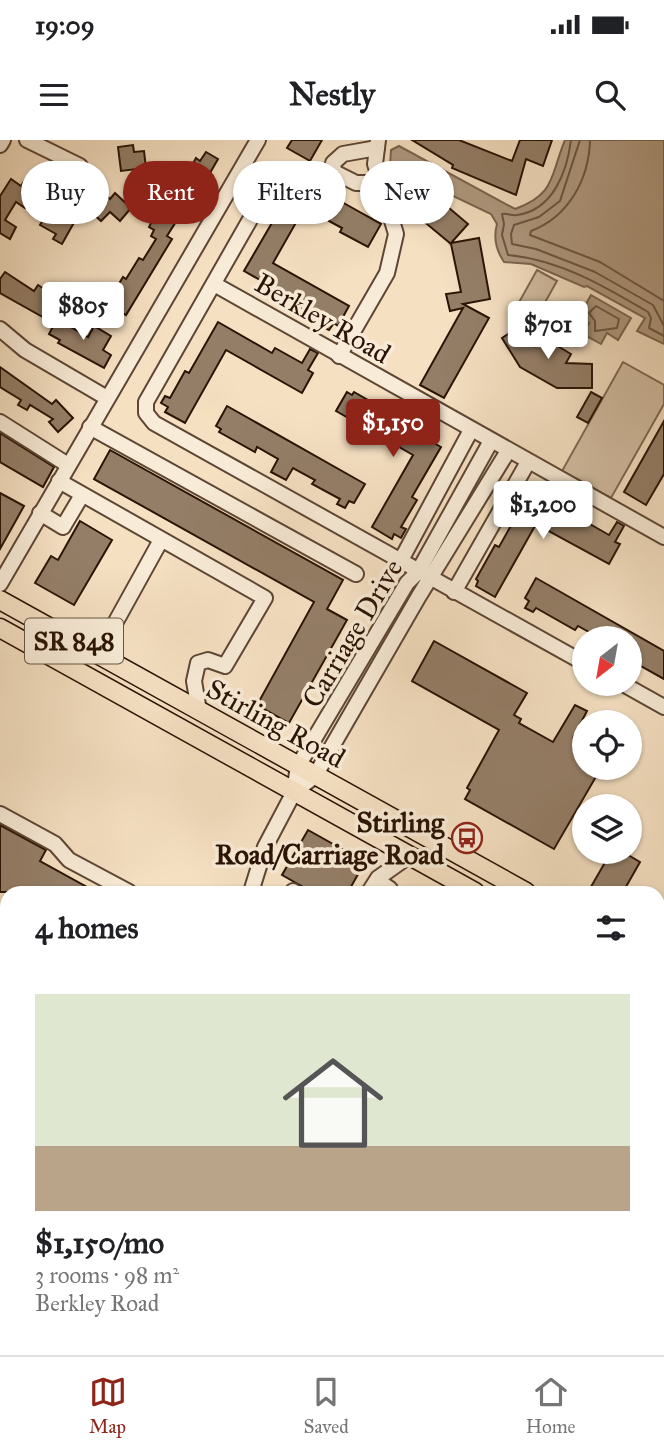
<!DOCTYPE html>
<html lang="en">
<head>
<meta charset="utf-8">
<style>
  body { margin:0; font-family:"IM FELL Great Primer",serif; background:#f6f6f6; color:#202124; height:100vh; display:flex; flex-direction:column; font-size:26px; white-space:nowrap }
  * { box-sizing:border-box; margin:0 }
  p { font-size:23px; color:#757577 }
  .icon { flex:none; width:38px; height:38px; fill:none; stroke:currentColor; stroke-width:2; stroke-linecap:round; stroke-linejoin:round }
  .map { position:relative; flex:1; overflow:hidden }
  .side { position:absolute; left:0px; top:746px; width:665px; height:471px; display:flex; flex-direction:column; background:#fff; border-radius:21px 21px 0 0; box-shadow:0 2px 5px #0004 }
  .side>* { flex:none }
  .guide { position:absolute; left:21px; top:21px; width:623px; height:63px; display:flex; gap:14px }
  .needle { width:46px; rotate:211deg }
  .fabs { position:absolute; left:572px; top:486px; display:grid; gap:14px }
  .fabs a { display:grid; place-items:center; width:70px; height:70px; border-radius:50%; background:#fff; box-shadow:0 2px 5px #0004; font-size:35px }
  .price { position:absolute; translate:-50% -60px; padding:0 16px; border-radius:7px; background:#fff; color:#222; font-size:23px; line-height:46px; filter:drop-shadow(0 2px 4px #0008) }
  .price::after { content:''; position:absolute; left:50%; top:42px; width:21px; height:16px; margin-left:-10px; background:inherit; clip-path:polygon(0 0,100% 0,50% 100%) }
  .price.on { background:#8f2418; color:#fff }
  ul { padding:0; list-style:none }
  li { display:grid; align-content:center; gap:14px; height:371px; padding:0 35px }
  li span { display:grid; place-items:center; height:217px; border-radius:0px; color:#555 }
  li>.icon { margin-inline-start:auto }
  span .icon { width:126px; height:126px; fill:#fffc; stroke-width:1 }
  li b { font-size:30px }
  h2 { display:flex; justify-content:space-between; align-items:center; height:84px; padding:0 35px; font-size:30px }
  .tag { padding:0 24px; border-radius:32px; background:#fff; box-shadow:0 2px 5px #0004; font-size:24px; line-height:63px }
  .tag.on { background:#8f2418; color:#fff }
  .status { display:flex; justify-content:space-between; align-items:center; height:49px; padding:0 35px; background:#fff; direction:ltr }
  .status svg { height:19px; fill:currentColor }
  header { display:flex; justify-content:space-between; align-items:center; height:91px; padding:0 35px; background:#fff; font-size:32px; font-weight:700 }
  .tab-bar { display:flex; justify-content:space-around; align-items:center; height:98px; border-top:2px solid #e0e0e0; background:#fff; font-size:19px; color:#757577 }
  .tab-bar a { display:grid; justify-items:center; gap:4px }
  .tab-bar .on { color:#8f2418 }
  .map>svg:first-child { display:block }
</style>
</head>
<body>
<div class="status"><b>19:09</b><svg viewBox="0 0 49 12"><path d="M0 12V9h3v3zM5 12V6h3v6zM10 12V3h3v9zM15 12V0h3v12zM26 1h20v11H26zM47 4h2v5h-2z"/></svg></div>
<header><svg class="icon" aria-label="menu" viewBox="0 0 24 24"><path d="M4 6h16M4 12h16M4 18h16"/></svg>Nestly<svg class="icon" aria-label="search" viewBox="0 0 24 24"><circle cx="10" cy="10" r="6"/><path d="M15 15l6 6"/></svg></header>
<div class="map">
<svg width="664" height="1215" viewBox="0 0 664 1215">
  <rect width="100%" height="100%" fill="#f5e0c2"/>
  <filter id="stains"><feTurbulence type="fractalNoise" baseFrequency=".00286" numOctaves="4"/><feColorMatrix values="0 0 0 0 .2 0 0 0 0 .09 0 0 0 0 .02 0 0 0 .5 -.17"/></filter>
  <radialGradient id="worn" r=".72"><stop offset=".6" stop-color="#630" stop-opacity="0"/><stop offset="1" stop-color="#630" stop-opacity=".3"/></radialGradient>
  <g fill="#d2bda2" stroke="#7e6853" stroke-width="2">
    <polygon points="537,130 557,141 538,175 518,164"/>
    <polygon points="623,222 664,245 664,264 611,358 562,331"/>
  </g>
  <g fill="#b09a81" stroke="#7a644f" stroke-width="2">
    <path d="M565,0H664V204L637,191L645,178L587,146L584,147L531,124L504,122C496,110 493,98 497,84L491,74L390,26L391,10L399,6L515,69C556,54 550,36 565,0Z"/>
    <polygon points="591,155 631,178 618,200 607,193 601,204 583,194 589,183 579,177"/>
  </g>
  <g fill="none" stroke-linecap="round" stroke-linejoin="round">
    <g stroke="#6d5642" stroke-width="2">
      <path d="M571,0C567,32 553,70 517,75C511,76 508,73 502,74L504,84L502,95L508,115C560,120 604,146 648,172L651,178L649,188L664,196"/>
      <polyline points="580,0 560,61 539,77 514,85 511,94 512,104 536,109 595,132 653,165 664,186"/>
      <path d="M590,0C589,40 568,77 531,91L530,95L600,122L664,161"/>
      <polygon points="596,166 619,179 617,188 595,191 595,181 589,173"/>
    </g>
  </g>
  <g fill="#947e67" stroke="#2a1304" stroke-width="2">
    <polygon points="292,0 322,0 310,21 287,8"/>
    <polygon points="412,0 459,0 512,21 520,0 552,0 543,26 526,19 516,55 452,28 453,25"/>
    <polygon points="133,5 134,12 144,11 146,28 121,31 118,7"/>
    <polygon points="206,12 218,19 192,64 196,66 191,76 175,67 194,33 189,31 196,18 200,21"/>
    <polygon points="26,38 39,46 25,68 16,62 5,80 16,87 10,99 0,93 0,56 11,39 21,46"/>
    <polygon points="284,40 291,45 294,40 314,51 273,123 349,166 338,186 334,183 329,190 321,186 324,181 297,166 299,162 244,131 273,81 268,78 284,51 280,48"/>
    <polygon points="422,45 468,84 451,103 479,98 490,159 463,164 489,178 444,258 420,245 463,168 450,171 446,154 461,152 451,104 404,65"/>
    <polygon points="115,53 131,68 120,81 110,72 101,81 91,72 105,55 110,59"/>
    <polygon points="340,61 381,84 368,107 340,92 342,88 329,81"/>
    <polygon points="52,65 76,79 62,104 53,99 56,94 40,85"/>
    <polygon points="164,73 177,80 167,96 172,99 126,175 108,164 111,159 106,155 113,144 117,147 123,137 126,139 139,118 143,120 156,99 151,96 154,90 149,87 153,79 159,82"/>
    <polygon points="5,132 34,151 38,145 54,155 51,161 57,165 48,180 0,153 0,139"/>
    <polygon points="57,179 88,197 94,186 111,196 103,210 111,215 104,228 58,203 60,200 49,194"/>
    <polygon points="218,182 272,213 275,208 302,223 310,209 318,213 308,230 313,233 302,253 226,210 185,283 165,272 168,267 161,263 165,256 170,258 185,231 189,233"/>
    <polygon points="522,185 535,206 541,196 571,214 566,223 592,224 592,248 557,248 520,227 502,198"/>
    <polygon points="0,227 52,264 56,260 73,278 58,292 49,282 53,279 30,265 27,270 18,265 21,260 0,247"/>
    <polygon points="347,252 352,255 354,252 389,272 386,276 441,307 412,357 417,360 401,387 406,389 401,398 394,394 392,399 372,387 413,315 336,271"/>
    <polygon points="591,252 602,258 588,283 577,277"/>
    <polygon points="227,266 365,344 354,363 349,361 345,368 337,364 340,359 312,344 315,340 293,328 286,340 271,332 278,319 257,307 255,312 219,292 221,289 216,286"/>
    <polygon points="664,281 664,334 646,365 624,352"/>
    <polygon points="0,293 54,327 43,347 0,322"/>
    <polygon points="110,310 343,440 327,469 347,480 289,583 257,565 314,462 94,339"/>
    <polygon points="0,353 24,366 0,409"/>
    <polygon points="528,355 579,384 581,379 609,395 617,382 624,386 615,402 620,404 609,424 536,384 495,457 476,446 478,441 476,439 495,405 499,407"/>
    <polygon points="80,381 112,400 74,465 35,443 51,416 58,420"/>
    <polygon points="536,438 664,511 664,539 630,520 630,499 594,499 596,496 578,486 575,490 536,468 533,472 525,468 529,461 525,458"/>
    <polygon points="434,501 527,553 514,575 521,579 519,583 553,602 575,565 587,571 573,598 584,605 584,628 601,628 554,709 465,659 470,650 467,648 499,590 412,541"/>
    <polygon points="0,685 46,710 40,721 96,752 0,752"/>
    <polygon points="308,690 365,722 348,752 312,752 282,735"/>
    <polygon points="611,712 623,712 640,722 623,752 588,752"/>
  </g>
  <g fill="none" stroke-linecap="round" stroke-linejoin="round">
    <g stroke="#5d4634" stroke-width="18">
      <g id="minor">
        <polyline points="27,0 80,26"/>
        <polyline points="0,5 3,0"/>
        <polyline points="377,8 343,14 333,23 334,32 356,43 381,43"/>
        <polyline points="260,62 146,262 146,273 154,283 584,523"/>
        <polyline points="214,144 664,397"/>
        <polyline points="0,189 25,210 107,258"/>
        <polyline points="339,216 387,133 396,94 375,24 378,0"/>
        <polyline points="0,282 68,325"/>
        <polyline points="90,287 356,434"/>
        <polyline points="59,341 265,458 225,526 208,520 198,523 194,541 199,571"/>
        <polyline points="40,373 63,387 82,355"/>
        <polyline points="400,422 471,290"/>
        <polyline points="0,444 258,0"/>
        <polyline points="454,452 528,322"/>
        <polyline points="98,514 161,400"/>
        <polyline points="623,544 664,567"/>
        <polyline points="294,652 315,636 419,456 508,311"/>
        <polyline points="0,674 55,704 69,720 129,752"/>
        <polyline points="377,740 390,749"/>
        <polyline points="251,752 265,707 294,652 298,626 407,443 418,432 491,301"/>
        <polyline points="293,752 293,751"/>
        <polyline points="369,752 378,738 409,716"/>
        <polyline points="0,840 7,844"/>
        <polyline points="658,910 664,913"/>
        <polyline points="0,938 7,942"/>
        <polyline points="658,959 664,962"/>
        <polyline points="658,993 664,997"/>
        <polyline points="0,1132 7,1139"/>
        <polyline points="658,1163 664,1166"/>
        <polyline points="658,1206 664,1211"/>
        <polyline points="102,1209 108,1213"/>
        <polyline points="406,1209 416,1215"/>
        <polyline points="34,1215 37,1209"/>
      </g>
    </g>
    <g stroke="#2a1304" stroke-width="21">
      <g id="major">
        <polyline points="0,460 526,752"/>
        <polyline points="0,488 475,752"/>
        <polyline points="658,826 664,829"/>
        <polyline points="658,855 664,858"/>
      </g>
    </g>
    <use href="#minor" stroke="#f8ebd7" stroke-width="14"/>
    <use href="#major" stroke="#f5e0c2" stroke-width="18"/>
  </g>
  <defs>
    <g id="bus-ring" transform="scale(1.575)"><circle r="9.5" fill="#f8ebd7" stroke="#8f2418" stroke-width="1.5"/><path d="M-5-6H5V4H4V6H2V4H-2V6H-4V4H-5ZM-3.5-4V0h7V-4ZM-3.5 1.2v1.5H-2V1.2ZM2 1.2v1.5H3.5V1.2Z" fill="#8f2418"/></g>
  </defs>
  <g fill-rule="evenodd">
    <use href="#bus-ring" x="467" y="698"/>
  </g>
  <g text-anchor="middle" stroke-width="7" stroke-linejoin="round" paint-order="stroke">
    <rect fill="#f8ebd7" stroke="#685443" stroke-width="2" x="25" y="478.5" width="98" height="45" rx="5"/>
    <g font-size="26" font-weight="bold" fill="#2a1304">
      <text x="74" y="510">SR 848</text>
    </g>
    <g font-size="28" fill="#2a1304" stroke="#f8ebd7">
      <text transform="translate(323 178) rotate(30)" y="10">Berkley Road</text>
      <text transform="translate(352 493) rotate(-59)" y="10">Carriage Drive</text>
      <text transform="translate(276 583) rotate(29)" y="10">Stirling Road</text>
    </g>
    <g font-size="28" font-weight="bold" fill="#2a1304" stroke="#f8ebd7" text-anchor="end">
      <text x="444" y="692">Stirling<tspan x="444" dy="32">Road/Carriage Road</tspan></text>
    </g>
  </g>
  <rect width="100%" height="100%" filter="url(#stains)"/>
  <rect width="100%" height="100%" fill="url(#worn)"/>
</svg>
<div class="fabs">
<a><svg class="needle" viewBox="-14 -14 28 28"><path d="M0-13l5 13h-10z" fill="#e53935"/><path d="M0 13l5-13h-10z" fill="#757577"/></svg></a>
<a><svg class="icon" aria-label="locate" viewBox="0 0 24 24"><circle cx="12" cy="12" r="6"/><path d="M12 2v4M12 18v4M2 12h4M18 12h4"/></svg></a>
<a><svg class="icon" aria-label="layers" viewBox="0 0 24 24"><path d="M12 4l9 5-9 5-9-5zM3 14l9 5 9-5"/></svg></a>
</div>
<b class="price" style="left:83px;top:202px">$805</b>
<b class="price" style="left:548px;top:221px">$701</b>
<b class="price on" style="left:393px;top:319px">$1,150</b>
<b class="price" style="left:543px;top:401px">$1,200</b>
<div class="guide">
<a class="tag">Buy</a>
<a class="tag on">Rent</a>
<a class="tag">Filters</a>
<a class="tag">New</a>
</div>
<section class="side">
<h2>4 homes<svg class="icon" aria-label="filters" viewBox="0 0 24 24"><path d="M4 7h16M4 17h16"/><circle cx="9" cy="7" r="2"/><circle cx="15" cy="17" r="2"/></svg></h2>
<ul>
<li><span style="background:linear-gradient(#dfe7d0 70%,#b9a48a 0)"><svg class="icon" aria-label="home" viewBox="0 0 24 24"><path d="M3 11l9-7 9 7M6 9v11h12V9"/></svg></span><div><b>$1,150/mo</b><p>3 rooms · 98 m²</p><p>Berkley Road</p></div></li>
</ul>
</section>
</div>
<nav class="tab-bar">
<a class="on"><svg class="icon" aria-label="map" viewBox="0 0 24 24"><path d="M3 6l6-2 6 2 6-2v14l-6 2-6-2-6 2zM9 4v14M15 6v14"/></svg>Map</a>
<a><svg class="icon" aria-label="saved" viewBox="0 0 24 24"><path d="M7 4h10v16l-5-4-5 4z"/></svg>Saved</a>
<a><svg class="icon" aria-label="home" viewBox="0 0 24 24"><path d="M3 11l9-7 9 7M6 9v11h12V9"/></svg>Home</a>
</nav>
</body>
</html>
